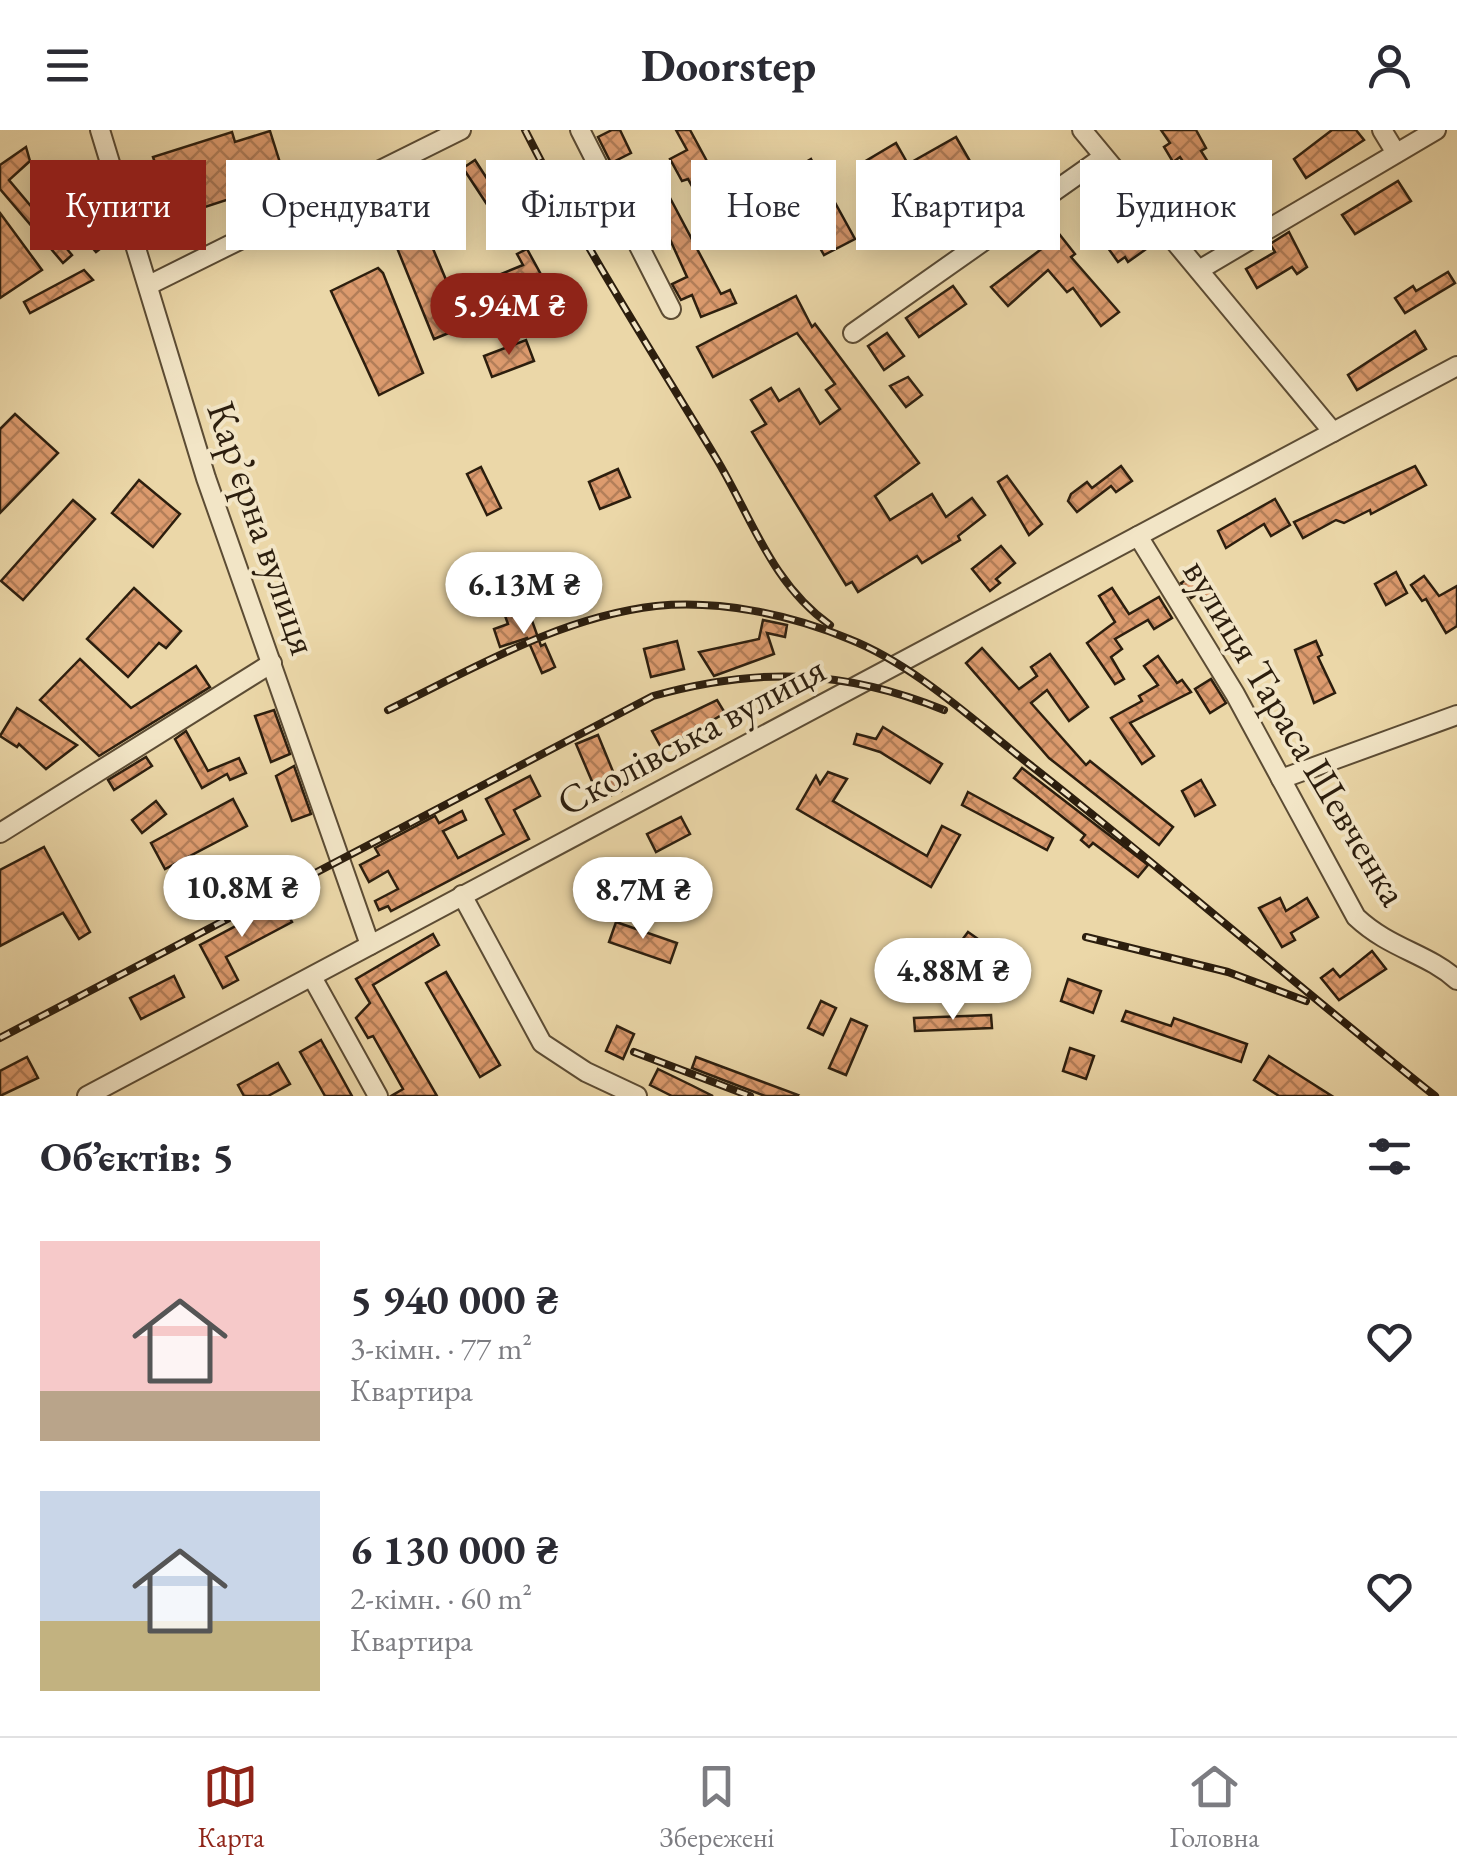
<!DOCTYPE html>
<html lang="uk">
<head>
<meta charset="utf-8">
<style>
  body { margin:0; font-family:"EB Garamond",serif; background:#f2f2f3; color:#2b2b33; height:100vh; display:flex; flex-direction:column; font-size:38px; white-space:nowrap }
  * { box-sizing:border-box; margin:0 }
  p { font-size:32px; color:#7c7c81 }
  .icon { flex:none; width:55px; height:55px; fill:none; stroke:currentColor; stroke-width:2; stroke-linecap:round; stroke-linejoin:round }
  .map { position:relative; height:966px; overflow:hidden }
  .side { display:flex; flex-direction:column; background:#fff; flex:1 }
  .side>* { flex:none }
  .guide { position:absolute; left:30px; top:30px; width:1398px; height:90px; display:flex; gap:20px }
  .price { position:absolute; translate:-50% -85px; padding:0 22px; border-radius:35px; background:#fff; color:#222; font-size:32px; line-height:65px; filter:drop-shadow(0 2px 5px #0008) }
  .price::after { content:''; position:absolute; left:50%; top:60px; width:30px; height:22px; margin-left:-15px; background:inherit; clip-path:polygon(0 0,100% 0,50% 100%) }
  .price.selected { background:#8f2418; color:#fff }
  ul { padding:0; list-style:none }
  li { display:flex; align-items:center; gap:30px; height:250px; padding:0 40px }
  li span { display:grid; place-items:center; flex:none; width:280px; height:200px; border-radius:0px; color:#555 }
  li>.icon { margin-inline-start:auto }
  span .icon { width:120px; height:120px; fill:#fffc; stroke-width:1 }
  li b { font-size:42px }
  h2 { display:flex; justify-content:space-between; align-items:center; height:120px; padding:0 40px; font-size:42px }
  .pill { padding:0 35px; border-radius:0px; background:#fff; box-shadow:0 5px 25px #0003; font-size:35px; line-height:90px }
  .pill.selected { background:#8f2418; color:#fff }
  header { display:flex; justify-content:space-between; align-items:center; height:130px; padding:0 40px; background:#fff; font-size:45px; font-weight:700 }
  .dock { display:flex; justify-content:space-around; align-items:center; height:140px; border-top:2px solid #e1e1e2; background:#fff; font-size:28px; color:#7c7c81 }
  .dock a { display:grid; justify-items:center; gap:5px }
  .dock .selected { color:#8f2418 }
  .map>svg:first-child { display:block }
</style>
</head>
<body>
<header><svg class="icon" aria-label="menu" viewBox="0 0 24 24"><path d="M4 6h16M4 12h16M4 18h16"/></svg>Doorstep<svg class="icon" aria-label="person" viewBox="0 0 24 24"><circle cx="12" cy="8" r="4"/><path d="M4 21q1-7 8-7t8 7"/></svg></header>
<div class="map">
<svg width="1457" height="966" viewBox="0 0 1457 966">
  <defs>
    <pattern id="building-cross-hatch" width="8" height="8" patternUnits="userSpaceOnUse" patternTransform="scale(2.5)"><rect width="8" height="8" fill="#dd9b6e"/><path d="M0 0l8 8M0 8l8-8" fill="none" stroke="#b37e59"/></pattern>
  </defs>
  <rect width="100%" height="100%" fill="#ebd7a8"/>
  <filter id="stains"><feTurbulence type="fractalNoise" baseFrequency=".002" numOctaves="4"/><feColorMatrix values="0 0 0 0 .2 0 0 0 0 .09 0 0 0 0 .02 0 0 0 .5 -.17"/></filter>
  <radialGradient id="worn" r=".72"><stop offset=".6" stop-color="#630" stop-opacity="0"/><stop offset="1" stop-color="#630" stop-opacity=".3"/></radialGradient>
  <g fill="url(#building-cross-hatch)" stroke="#2c1e0e" stroke-width="2.5">
    <polygon points="612,0 620,0 631,23 611,33 598,7"/>
    <polygon points="676,0 690,0 715,46 693,58 688,49 682,51 670,29 687,20"/>
    <polygon points="1161,0 1196,0 1206,18 1201,21 1215,43 1198,54 1180,27 1173,32 1164,17 1170,13"/>
    <polygon points="1332,0 1356,0 1364,10 1306,48 1294,29"/>
    <polygon points="270,1 281,36 246,47 251,62 171,88 177,107 159,113 146,72 166,65 153,27 232,2 235,12"/>
    <polygon points="956,7 974,38 878,93 860,62 876,53 864,32 896,13 908,34"/>
    <polygon points="26,17 30,31 9,50 72,125 63,133 0,59 0,35"/>
    <polygon points="811,29 855,109 824,125 804,90 769,110 734,47 753,37 764,57"/>
    <polygon points="475,30 506,78 494,85 463,38"/>
    <polygon points="1398,51 1411,71 1355,104 1342,85"/>
    <polygon points="58,53 105,115 96,122 45,63"/>
    <polygon points="410,64 452,164 523,135 517,124 527,119 544,150 523,161 527,171 434,209 380,76"/>
    <polygon points="669,66 721,164 730,160 736,173 701,187 692,165 681,170 672,154 687,147 653,72"/>
    <polygon points="0,83 42,140 0,168"/>
    <polygon points="1136,98 1149,117 1128,132 1125,127 1118,132 1108,118"/>
    <polygon points="1289,102 1307,137 1297,144 1292,137 1257,158 1246,139 1275,122 1270,114"/>
    <polygon points="1060,105 1075,124 1071,127 1119,182 1101,196 1073,158 1067,162 1048,140 1008,176 991,157"/>
    <polygon points="378,138 383,143 423,243 379,265 331,161"/>
    <polygon points="84,140 93,150 30,183 24,172"/>
    <polygon points="1448,142 1455,153 1405,183 1395,168 1413,156 1416,161"/>
    <polygon points="953,156 966,174 919,207 906,188"/>
    <polygon points="796,166 812,197 815,194 919,333 875,366 890,390 932,364 946,387 972,368 985,385 958,406 960,410 922,433 917,426 858,462 852,452 846,455 752,302 766,294 751,270 771,258 779,271 799,259 820,294 840,279 826,260 835,254 797,203 713,247 697,217"/>
    <polygon points="1415,201 1426,219 1357,260 1348,245"/>
    <polygon points="887,203 904,226 884,240 868,216"/>
    <polygon points="526,210 534,231 492,247 484,226"/>
    <polygon points="908,247 922,265 906,277 890,256"/>
    <polygon points="15,284 58,323 0,383 0,299"/>
    <polygon points="1121,336 1132,351 1116,362 1111,356 1077,382 1068,371 1071,364 1087,352 1092,358"/>
    <polygon points="1415,336 1426,355 1371,384 1370,380 1344,393 1336,390 1303,408 1294,392"/>
    <polygon points="481,337 501,378 487,385 467,344"/>
    <polygon points="618,339 630,367 600,379 589,352"/>
    <polygon points="1007,346 1042,394 1029,405 998,352"/>
    <polygon points="139,350 180,384 153,417 112,383"/>
    <polygon points="1275,369 1290,395 1271,406 1264,394 1226,418 1218,401"/>
    <polygon points="73,370 95,389 23,470 1,451"/>
    <polygon points="1001,416 1015,433 996,449 1000,453 990,461 972,439"/>
    <polygon points="1200,441 1225,484 1216,489 1199,463 1191,468 1181,453"/>
    <polygon points="1396,442 1407,463 1386,475 1375,454"/>
    <polygon points="1424,446 1439,466 1457,456 1457,496 1446,503 1426,469 1422,471 1411,455"/>
    <polygon points="134,458 181,501 166,518 159,513 128,547 87,509"/>
    <polygon points="1112,458 1129,484 1159,467 1172,488 1154,499 1148,490 1115,509 1122,519 1111,527 1124,549 1115,554 1087,513 1115,492 1099,466"/>
    <polygon points="516,476 520,488 530,485 541,516 545,514 555,537 549,540 542,543 527,508 500,517 494,499 508,494 503,480"/>
    <polygon points="763,490 787,495 785,507 767,503 774,524 714,546 699,522 759,509"/>
    <polygon points="677,511 684,539 651,547 644,519"/>
    <polygon points="1316,511 1322,525 1318,527 1335,563 1314,573 1295,520"/>
    <polygon points="982,518 1019,559 1037,546 1031,537 1050,524 1088,577 1069,591 1047,560 1031,573 1086,635 1090,631 1173,697 1159,715 1049,628 966,533"/>
    <polygon points="1158,526 1177,553 1182,550 1191,562 1130,593 1154,626 1142,634 1111,588 1142,571 1139,566 1158,555 1144,536"/>
    <polygon points="80,529 131,578 196,536 210,557 99,626 40,570"/>
    <polygon points="1211,549 1226,573 1210,583 1195,559"/>
    <polygon points="717,570 725,583 662,619 652,601"/>
    <polygon points="17,578 77,615 46,639 19,614 17,617 0,606"/>
    <polygon points="274,580 290,624 271,632 255,586"/>
    <polygon points="883,597 942,634 930,653 880,622 854,614 857,604 876,609"/>
    <polygon points="186,601 208,641 239,628 246,643 230,650 227,644 202,658 175,609"/>
    <polygon points="598,605 621,661 600,670 576,614"/>
    <polygon points="146,627 152,636 114,660 108,650"/>
    <polygon points="294,636 311,684 292,691 276,646"/>
    <polygon points="1022,638 1148,735 1138,747 1093,713 1089,717 1081,710 1085,705 1014,648"/>
    <polygon points="828,642 847,649 833,671 927,726 942,696 960,705 931,757 797,679 816,646 820,654"/>
    <polygon points="530,646 540,666 514,680 529,709 391,781 388,776 379,780 375,771 398,759 388,741 369,752 360,735 379,725 375,718 435,686 439,693 462,681 466,690 443,701 458,728 504,704 486,669"/>
    <polygon points="1201,650 1215,675 1195,686 1182,661"/>
    <polygon points="968,662 1053,708 1047,720 962,675"/>
    <polygon points="233,669 247,696 165,739 151,713"/>
    <polygon points="156,671 166,684 142,703 132,690"/>
    <polygon points="681,687 690,704 656,722 647,704"/>
    <polygon points="44,717 90,802 79,809 63,783 0,816 0,740"/>
    <polygon points="203,741 213,760 179,778 169,759"/>
    <polygon points="661,756 693,765 688,783 656,773"/>
    <polygon points="1280,768 1286,781 1307,768 1318,787 1291,803 1295,810 1282,817 1259,778"/>
    <polygon points="281,772 292,792 226,827 238,850 223,858 200,815"/>
    <polygon points="616,792 677,813 670,833 609,812"/>
    <polygon points="968,802 1001,825 985,848 951,825"/>
    <polygon points="433,804 439,815 373,855 437,966 391,966 403,959 373,906 368,908 356,888 370,873 356,849"/>
    <polygon points="1372,821 1386,839 1339,870 1321,848 1333,839 1340,847"/>
    <polygon points="446,842 500,935 480,947 426,853"/>
    <polygon points="174,846 184,867 141,889 130,868"/>
    <polygon points="1068,849 1101,861 1093,883 1061,871"/>
    <polygon points="821,871 836,878 823,905 808,898"/>
    <polygon points="1126,881 1171,896 1174,888 1247,914 1241,932 1122,891"/>
    <polygon points="991,885 992,898 915,901 914,888"/>
    <polygon points="851,889 867,896 846,945 829,938"/>
    <polygon points="617,896 634,904 623,929 606,921"/>
    <polygon points="321,910 352,966 325,966 300,922"/>
    <polygon points="1070,918 1094,926 1086,949 1063,941"/>
    <polygon points="1269,926 1332,966 1279,966 1254,950"/>
    <polygon points="27,927 38,948 0,966 0,941"/>
    <polygon points="696,927 798,965 797,966 765,966 692,938"/>
    <polygon points="278,933 290,954 268,966 244,966 238,955"/>
    <polygon points="658,939 691,955 713,966 672,966 650,955"/>
  </g>
  <g fill="none" stroke-linecap="round" stroke-linejoin="round">
    <g stroke="#5c4c34" stroke-width="22">
      <g id="minor">
        <polyline points="100,0 206,348 370,815"/>
        <polyline points="580,0 671,179"/>
        <polyline points="1082,0 1333,302"/>
        <polyline points="1382,0 1396,23"/>
        <polyline points="1199,140 1436,0"/>
        <polyline points="149,155 461,0"/>
        <polyline points="853,203 1103,27"/>
        <path d="M1138,406L1235,564L1356,787C1390,819 1427,823 1457,850"/>
        <polyline points="1281,649 1457,585"/>
        <polyline points="0,703 272,533"/>
        <polyline points="462,765 542,913 586,942 637,966"/>
        <polyline points="312,847 378,966"/>
        <polyline points="87,966 1457,236"/>
      </g>
    </g>
    <use href="#minor" stroke="#f2e5c6" stroke-width="18"/>
    <g stroke="#2c1e0e" stroke-width="8">
      <g id="rail">
        <path d="M525,0C582,113 651,220 716,328C752,388 771,453 830,495"/>
        <path d="M388,580C473,539 560,487 656,476C720,470 789,484 849,509C915,535 974,591 1029,634C1167,742 1298,857 1435,966"/>
        <polyline points="1086,807 1228,842 1306,871"/>
        <path d="M0,908L653,566C757,537 843,539 944,580"/>
        <polyline points="634,922 750,966"/>
      </g>
    </g>
    <use href="#rail" stroke="#f2e5c6" stroke-width="4" stroke-dasharray="11" stroke-linecap="butt"/>
  </g>
  <g text-anchor="middle" stroke-width="8" stroke-linejoin="round" paint-order="stroke">
    <g font-size="40" fill="#2c1e0e" stroke="#f2e5c6">
      <text transform="translate(263 398) rotate(71)" y="14">Карʼєрна вулиця</text>
      <text transform="translate(1296 602) rotate(59)" y="14">вулиця Тараса Шевченка</text>
      <text transform="translate(691 605) rotate(-28)" y="14">Сколівська вулиця</text>
    </g>
  </g>
  <rect width="100%" height="100%" filter="url(#stains)"/>
  <rect width="100%" height="100%" fill="url(#worn)"/>
</svg>
<b class="price selected" style="left:509px;top:228px">5.94M ₴</b>
<b class="price" style="left:524px;top:507px">6.13M ₴</b>
<b class="price" style="left:242px;top:810px">10.8M ₴</b>
<b class="price" style="left:643px;top:812px">8.7M ₴</b>
<b class="price" style="left:953px;top:893px">4.88M ₴</b>
<div class="guide">
<a class="pill selected">Купити</a>
<a class="pill">Орендувати</a>
<a class="pill">Фільтри</a>
<a class="pill">Нове</a>
<a class="pill">Квартира</a>
<a class="pill">Будинок</a>
</div>
</div>
<section class="side">
<h2>Об’єктів: 5<svg class="icon" aria-label="filters" viewBox="0 0 24 24"><path d="M4 7h16M4 17h16"/><circle cx="9" cy="7" r="2"/><circle cx="15" cy="17" r="2"/></svg></h2>
<ul>
<li><span style="background:linear-gradient(#f6c9c9 75%,#b9a48a 0)"><svg class="icon" aria-label="home" viewBox="0 0 24 24"><path d="M3 11l9-7 9 7M6 9v11h12V9"/></svg></span><div><b>5 940 000 ₴</b><p>3-кімн. · 77 m²</p><p>Квартира</p></div><svg class="icon" aria-label="heart" viewBox="0 0 24 24"><path d="M12 20l-8-8c-3-5 5-10 8-4 3-6 11-1 8 4z"/></svg></li>
<li><span style="background:linear-gradient(#c9d6e8 65%,#c2b280 0)"><svg class="icon" aria-label="home" viewBox="0 0 24 24"><path d="M3 11l9-7 9 7M6 9v11h12V9"/></svg></span><div><b>6 130 000 ₴</b><p>2-кімн. · 60 m²</p><p>Квартира</p></div><svg class="icon" aria-label="heart" viewBox="0 0 24 24"><path d="M12 20l-8-8c-3-5 5-10 8-4 3-6 11-1 8 4z"/></svg></li>
</ul>
</section>
<nav class="dock">
<a class="selected"><svg class="icon" aria-label="map" viewBox="0 0 24 24"><path d="M3 6l6-2 6 2 6-2v14l-6 2-6-2-6 2zM9 4v14M15 6v14"/></svg>Карта</a>
<a><svg class="icon" aria-label="saved" viewBox="0 0 24 24"><path d="M7 4h10v16l-5-4-5 4z"/></svg>Збережені</a>
<a><svg class="icon" aria-label="home" viewBox="0 0 24 24"><path d="M3 11l9-7 9 7M6 9v11h12V9"/></svg>Головна</a>
</nav>
</body>
</html>
